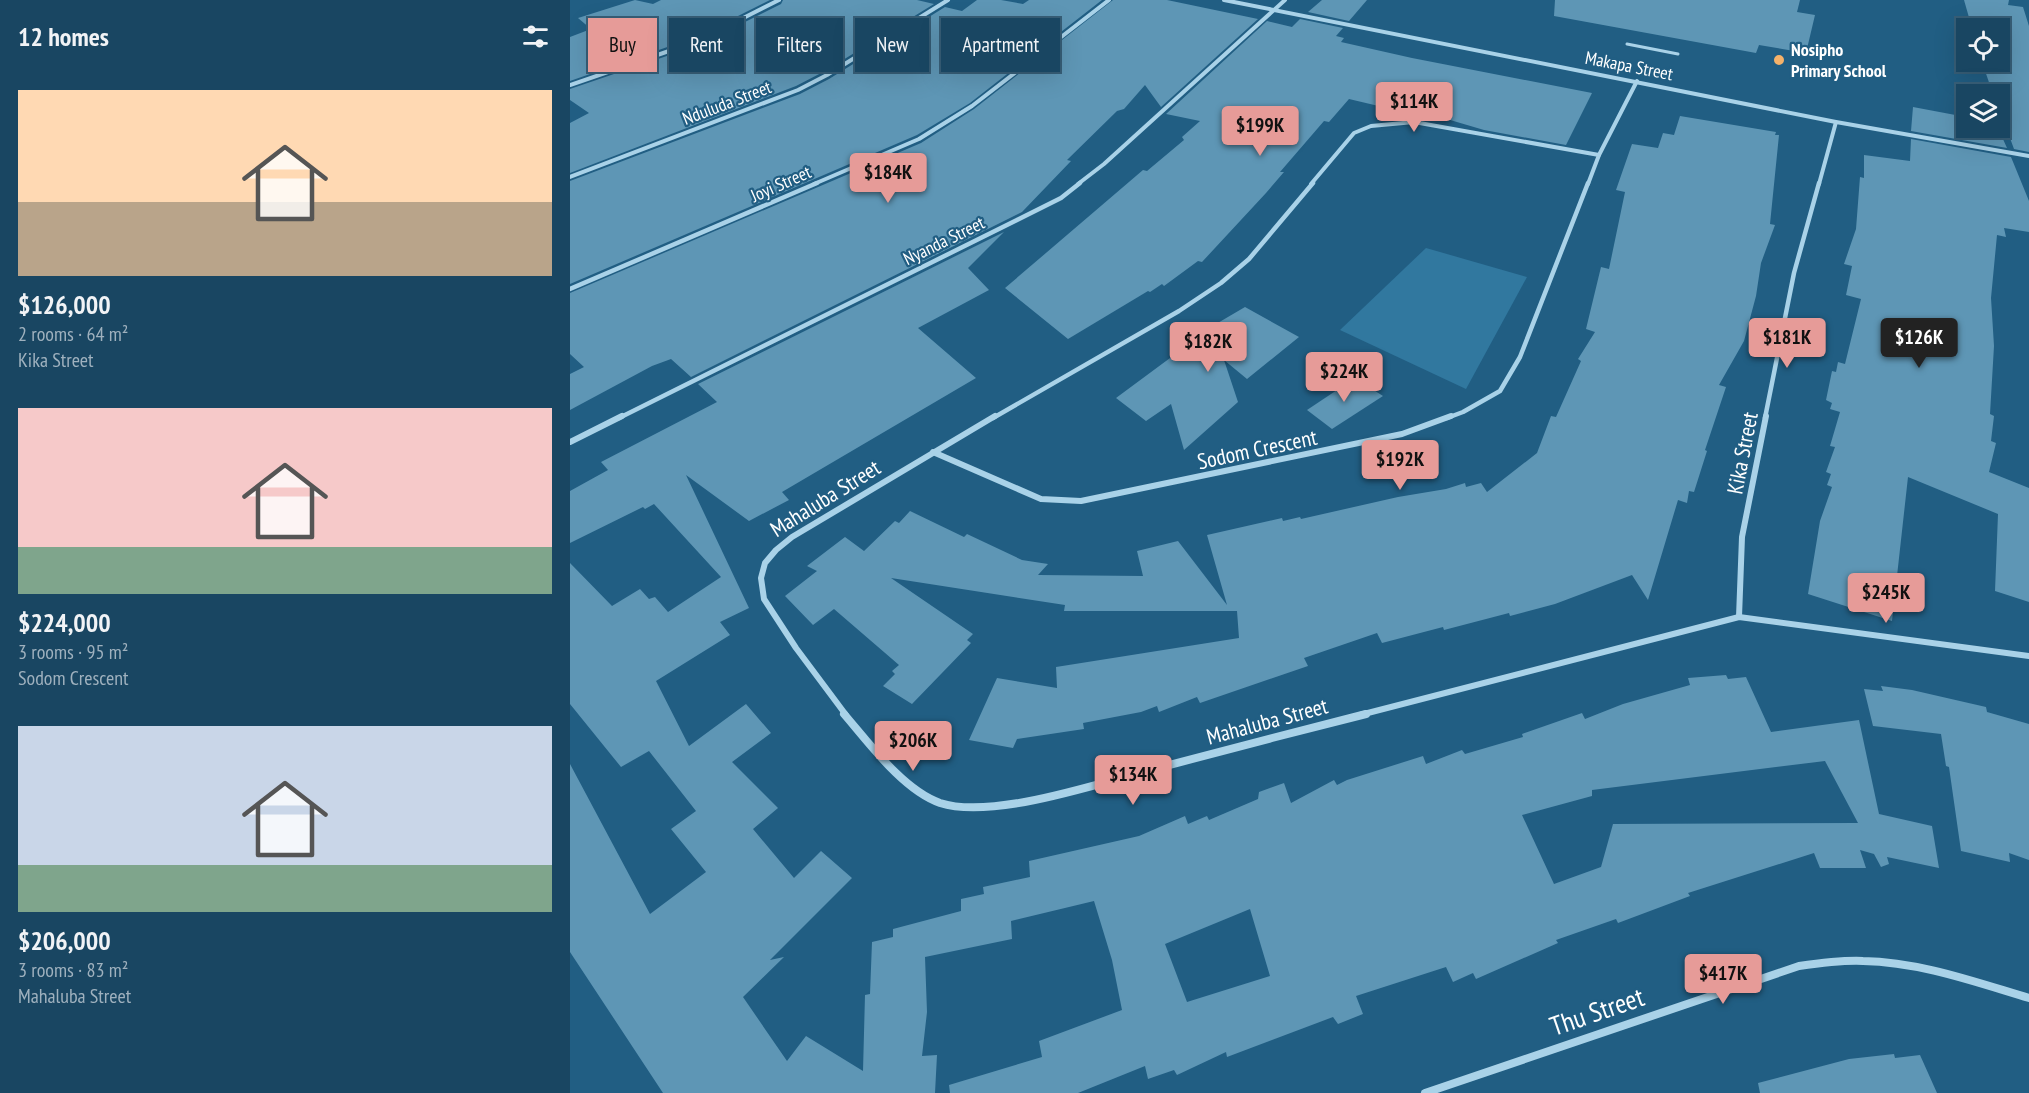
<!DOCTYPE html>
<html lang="en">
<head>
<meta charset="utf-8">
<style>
  body { margin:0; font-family:"PT Sans Narrow",sans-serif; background:#26506b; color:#f1f3f6; height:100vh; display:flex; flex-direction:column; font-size:22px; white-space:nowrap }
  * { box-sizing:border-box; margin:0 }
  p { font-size:20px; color:#9fb1be }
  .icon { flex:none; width:33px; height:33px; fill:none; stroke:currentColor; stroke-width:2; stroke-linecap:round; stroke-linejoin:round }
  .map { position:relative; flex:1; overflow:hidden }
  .details { display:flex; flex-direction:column; background:#194662; width:570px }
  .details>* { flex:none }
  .hud { position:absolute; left:18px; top:18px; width:570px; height:54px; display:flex; gap:12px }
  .fabs { position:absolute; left:1386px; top:18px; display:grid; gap:12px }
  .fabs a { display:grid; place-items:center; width:54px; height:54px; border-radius:0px; background:#194662; box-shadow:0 6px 24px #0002,0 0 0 2px #375e77; font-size:30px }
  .price { position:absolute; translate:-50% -51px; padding:0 14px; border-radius:6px; background:#e69b98; color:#111; font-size:20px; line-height:39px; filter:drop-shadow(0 2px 3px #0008) }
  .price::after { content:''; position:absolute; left:50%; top:36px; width:18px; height:14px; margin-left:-9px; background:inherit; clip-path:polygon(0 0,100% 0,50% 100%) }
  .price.active { background:#222; color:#fff }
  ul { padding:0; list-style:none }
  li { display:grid; align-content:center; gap:12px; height:318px; padding:0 18px }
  li span { display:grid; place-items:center; height:186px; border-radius:0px; color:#555 }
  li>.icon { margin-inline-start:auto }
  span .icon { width:108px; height:108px; fill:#fffc; stroke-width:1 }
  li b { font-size:26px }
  h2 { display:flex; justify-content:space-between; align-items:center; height:72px; padding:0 18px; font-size:26px }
  .tag { padding:0 21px; border-radius:0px; background:#194662; box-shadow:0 6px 24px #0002,0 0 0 2px #375e77; font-size:21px; line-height:54px }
  .tag.active { background:#e69b98; color:#111 }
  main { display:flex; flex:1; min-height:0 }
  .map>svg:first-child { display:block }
</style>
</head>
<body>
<main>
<section class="details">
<h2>12 homes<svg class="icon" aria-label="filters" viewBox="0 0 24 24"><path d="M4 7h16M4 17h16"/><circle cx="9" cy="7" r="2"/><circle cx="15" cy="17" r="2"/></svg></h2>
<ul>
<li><span style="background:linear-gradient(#ffd9b3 60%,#b9a48a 0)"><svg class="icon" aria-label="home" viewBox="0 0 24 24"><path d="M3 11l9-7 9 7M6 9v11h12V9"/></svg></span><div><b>$126,000</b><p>2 rooms · 64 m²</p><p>Kika Street</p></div></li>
<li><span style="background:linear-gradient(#f6c9c9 75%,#7fa58c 0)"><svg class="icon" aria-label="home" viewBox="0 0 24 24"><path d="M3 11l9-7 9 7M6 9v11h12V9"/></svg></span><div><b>$224,000</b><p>3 rooms · 95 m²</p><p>Sodom Crescent</p></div></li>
<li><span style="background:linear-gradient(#c9d6e8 75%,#7fa58c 0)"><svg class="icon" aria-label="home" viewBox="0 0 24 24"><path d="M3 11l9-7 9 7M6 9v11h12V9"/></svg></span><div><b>$206,000</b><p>3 rooms · 83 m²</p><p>Mahaluba Street</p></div></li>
</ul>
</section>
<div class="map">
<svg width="1459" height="1093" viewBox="0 0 1459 1093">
  <rect width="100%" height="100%" fill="#215e83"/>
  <polygon fill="#31789f" points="856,248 957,277 896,389 770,330"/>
  <g fill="#5e96b5" fill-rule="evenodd">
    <polygon points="65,0 83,4 91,0 200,0 126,37 0,81 0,37 21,29 8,18"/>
    <polygon points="213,0 347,0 364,4 255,71 226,86 0,173 0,123 19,113 0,100 0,89 129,45 211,4"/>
    <polygon points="407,0 431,0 453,4 459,0 532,0 400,103 347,135 0,284 0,181 230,94 259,79 375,7 392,11"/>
    <polygon points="543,0 597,0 688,19 591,107 575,85 554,109 547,111 497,160 501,161 452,212 121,377 101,359 82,366 0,410 0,374 14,367 0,354 0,293 351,143 404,109"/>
    <polygon points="752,0 797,0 779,21 738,12"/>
    <polygon points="985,0 1230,0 1227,12 1245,15 1236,53 1189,45 1186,53 984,16"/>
    <polygon points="1394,0 1439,0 1438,5 1453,7 1459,26 1459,152 1444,149 1430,111 1430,94 1423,94 1412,62 1430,62 1430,28 1402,28"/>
    <polygon points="730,19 773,28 766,36 774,38 771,42 842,58 1022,93 996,145 914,130 853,112 851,114 840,111 838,113 779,99 759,122 754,121 710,172 714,172 696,193 632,262 628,261 594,286 592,284 580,292 578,291 498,339 435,288 573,170 577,171 614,140 612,137 630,121 596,114 697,21 722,27"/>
    <polygon points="1343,107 1396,117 1396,128 1428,128 1437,148 1341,131"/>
    <polygon points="1110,116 1206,132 1205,135 1209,135 1200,224 1205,225 1191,263 1186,296 1174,341 1149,385 1156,387 1135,450 1137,451 1124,492 1119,491 1117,503 1108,500 1078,600 1062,575 985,604 940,616 939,613 874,630 873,627 812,643 807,633 734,658 738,666 630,703 627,697 589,712 587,706 571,712 513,723 514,729 447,739 443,748 399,740 427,678 487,688 486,667 669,638 667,611 494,611 495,605 321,578 403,634 397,640 401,643 342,704 313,686 325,674 322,671 329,665 264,609 243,625 215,596 247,571 237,566 275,537 294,551 325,521 329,523 340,511 394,537 397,534 452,560 478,564 468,575 573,576 567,551 608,541 657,605 637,535 712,518 713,521 730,517 731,519 828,497 876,489 895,483 896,487 911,483 917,492 967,453 981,416 986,417 1011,361 1008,359 1025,332 1016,329 1031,267 1039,269 1055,192 1046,190 1062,144 1088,148 1093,133 1104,135"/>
    <polygon points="1341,139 1441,157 1459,201 1459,232 1434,228 1436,237 1427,235 1421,298 1424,346 1420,414 1424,416 1421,441 1426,443 1419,472 1459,488 1459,602 1425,591 1428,514 1338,477 1322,621 1238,594 1250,521 1262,487 1257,485 1261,474 1256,472 1265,447 1260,446 1270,412 1260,409 1262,403 1256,400 1262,371 1266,372 1268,362 1275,364 1291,299 1276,295 1282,266 1274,264 1286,229 1290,177 1294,178 1294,155 1340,161"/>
    <path d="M434,232L398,268L419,290L348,328L406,378L212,492L219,500L179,521L116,475L179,608L150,622L160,635L86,681L119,746L176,704L201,733L162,762L208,808L183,829L224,878L251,851L282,878L200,960L214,957L173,997L217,1061L236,1036L293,1071L295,995L300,994L302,942L323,937V929L391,911V899L414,894L413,887L460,877L459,861L569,836L615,816L618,824L637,816L639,820L688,799L689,792L714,783L721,803L764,780L767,785L777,780L853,756L856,764L892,750L895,754L953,737L952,734L1012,713L1015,719L1053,704L1120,685L1118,678L1156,675L1158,679L1176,677L1201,732L1289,720L1309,814L1362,826L1369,868L1317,857L1319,864L1311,867L1304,854L1290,850L1296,868H1250L1244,853L1118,893L1120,896L1048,923L1046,919L986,940L988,943L906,979L903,973L883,982L876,967L786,996L793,1014L768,1024L763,1017L657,1057L656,1052L607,1075L604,1070L578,1079L575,1066L508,1093H380L379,1085L472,1057L469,1041L552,1010L542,960L524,901L441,921L442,939L355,957L357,1012L352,1056L367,1055L365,1093H93L0,952V764L80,914L136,872L101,829L126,811L79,751L51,767L0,704V563L42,606L70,589L79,599L85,597L98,612L151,577L84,504L75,509L73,507L0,543V491L38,470L31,462L147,402L128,384ZM1255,761L1288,823L1043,824L1031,867L984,884L952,815L1022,796V790ZM680,909L700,976L617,1002L595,944Z"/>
    <polygon points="675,307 729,337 677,379 654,360 668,402 614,450 601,404 576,421 546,398 646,324"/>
    <polygon points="785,378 813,396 762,429 737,410"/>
    <polygon points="1311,686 1342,690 1416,707 1417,712 1459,724 1459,860 1439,853 1440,862 1391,851 1379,767 1376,766 1371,734 1303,726 1294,689 1313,691"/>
    <polygon points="1324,1054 1325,1058 1350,1055 1367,1093 1190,1093 1188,1083 1279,1059"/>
  </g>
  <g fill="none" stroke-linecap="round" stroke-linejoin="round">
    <polyline stroke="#a9d2e8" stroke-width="3" points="1057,44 1108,54"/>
    <g stroke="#a9d2e8" stroke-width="4">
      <polyline points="654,0 1266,122 1459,156"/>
      <polyline points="0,85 128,41 209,0"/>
      <polyline points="0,177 228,90 257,75 378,0"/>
      <polyline points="244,184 349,139 402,106 539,0"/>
      <polyline points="508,184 534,164 715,0"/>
      <polyline points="741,184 784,133 801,126 844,122 1029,155"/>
      <polyline points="1018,184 1029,155 1067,81"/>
      <polyline points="1249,184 1266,122"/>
    </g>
    <g stroke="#a9d2e8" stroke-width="4.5">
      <polyline points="0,289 247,183"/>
      <polyline points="49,418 491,198 510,183"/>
      <polyline points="423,418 609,311 651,283 679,259 743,183"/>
      <polyline points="877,418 893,412 930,391 950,357 1018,183"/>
      <polyline points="1195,418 1224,273 1249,183"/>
    </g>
    <g stroke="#a9d2e8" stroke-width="6">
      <polyline points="0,442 52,416"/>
      <polyline points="363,452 471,499 511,501 832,434 881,416"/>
      <polyline points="1169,617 1172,537 1196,416"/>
      <polyline points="276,715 226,648 194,599 191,578 195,563 206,550 222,537 425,416"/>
      <polyline points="790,715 1169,617 1459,656"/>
    </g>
    <g stroke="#a9d2e8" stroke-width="8">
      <path d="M274,714C299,743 333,790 370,803C423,820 529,783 584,769C655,750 725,732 796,714"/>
      <path d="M855,1093L1229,966C1250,963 1272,960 1293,961C1350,962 1405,982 1459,998"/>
    </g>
  </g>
  <circle fill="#f5b26a" stroke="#215e83" stroke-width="2" cx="1209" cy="60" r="6"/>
  <g text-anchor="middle" stroke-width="4.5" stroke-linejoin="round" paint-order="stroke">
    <g font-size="18" font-weight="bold" fill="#fff" stroke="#215e83" text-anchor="start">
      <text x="1221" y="56">Nosipho<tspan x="1221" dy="21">Primary School</tspan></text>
    </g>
    <g font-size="18" fill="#fff" stroke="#215e83">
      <text transform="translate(1059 66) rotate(11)" y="6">Makapa Street</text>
      <text transform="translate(157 103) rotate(-21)" y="6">Nduluda Street</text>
      <text transform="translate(211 184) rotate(-24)" y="6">Joyi Street</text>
      <text transform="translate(374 241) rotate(-26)" y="6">Nyanda Street</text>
    </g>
    <g font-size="22" fill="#fff" stroke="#215e83">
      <text transform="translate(687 449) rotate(-12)" y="8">Sodom Crescent</text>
      <text transform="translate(1172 453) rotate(-79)" y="8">Kika Street</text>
      <text transform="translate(255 498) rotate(-32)" y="8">Mahaluba Street</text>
      <text transform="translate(697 721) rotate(-15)" y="8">Mahaluba Street</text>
    </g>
    <g font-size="27" fill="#fff" stroke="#215e83">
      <text transform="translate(1027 1012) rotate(-19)" y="9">Thu Street</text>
    </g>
  </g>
</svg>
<div class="fabs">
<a><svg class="icon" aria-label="locate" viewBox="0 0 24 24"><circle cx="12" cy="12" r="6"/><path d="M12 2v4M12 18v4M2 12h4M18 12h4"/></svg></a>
<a><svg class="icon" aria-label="layers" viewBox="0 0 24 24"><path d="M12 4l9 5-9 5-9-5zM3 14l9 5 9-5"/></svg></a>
</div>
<b class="price" style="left:844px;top:133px">$114K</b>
<b class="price" style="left:690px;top:157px">$199K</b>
<b class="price" style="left:318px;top:204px">$184K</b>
<b class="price" style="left:1217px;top:369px">$181K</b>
<b class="price active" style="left:1349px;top:369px">$126K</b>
<b class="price" style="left:638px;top:373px">$182K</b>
<b class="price" style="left:774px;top:403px">$224K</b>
<b class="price" style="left:830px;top:491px">$192K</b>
<b class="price" style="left:1316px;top:624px">$245K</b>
<b class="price" style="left:343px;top:772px">$206K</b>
<b class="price" style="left:563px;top:806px">$134K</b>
<b class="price" style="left:1153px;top:1005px">$417K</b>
<div class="hud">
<a class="tag active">Buy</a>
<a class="tag">Rent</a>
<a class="tag">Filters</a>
<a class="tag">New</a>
<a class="tag">Apartment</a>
</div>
</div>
</main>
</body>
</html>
